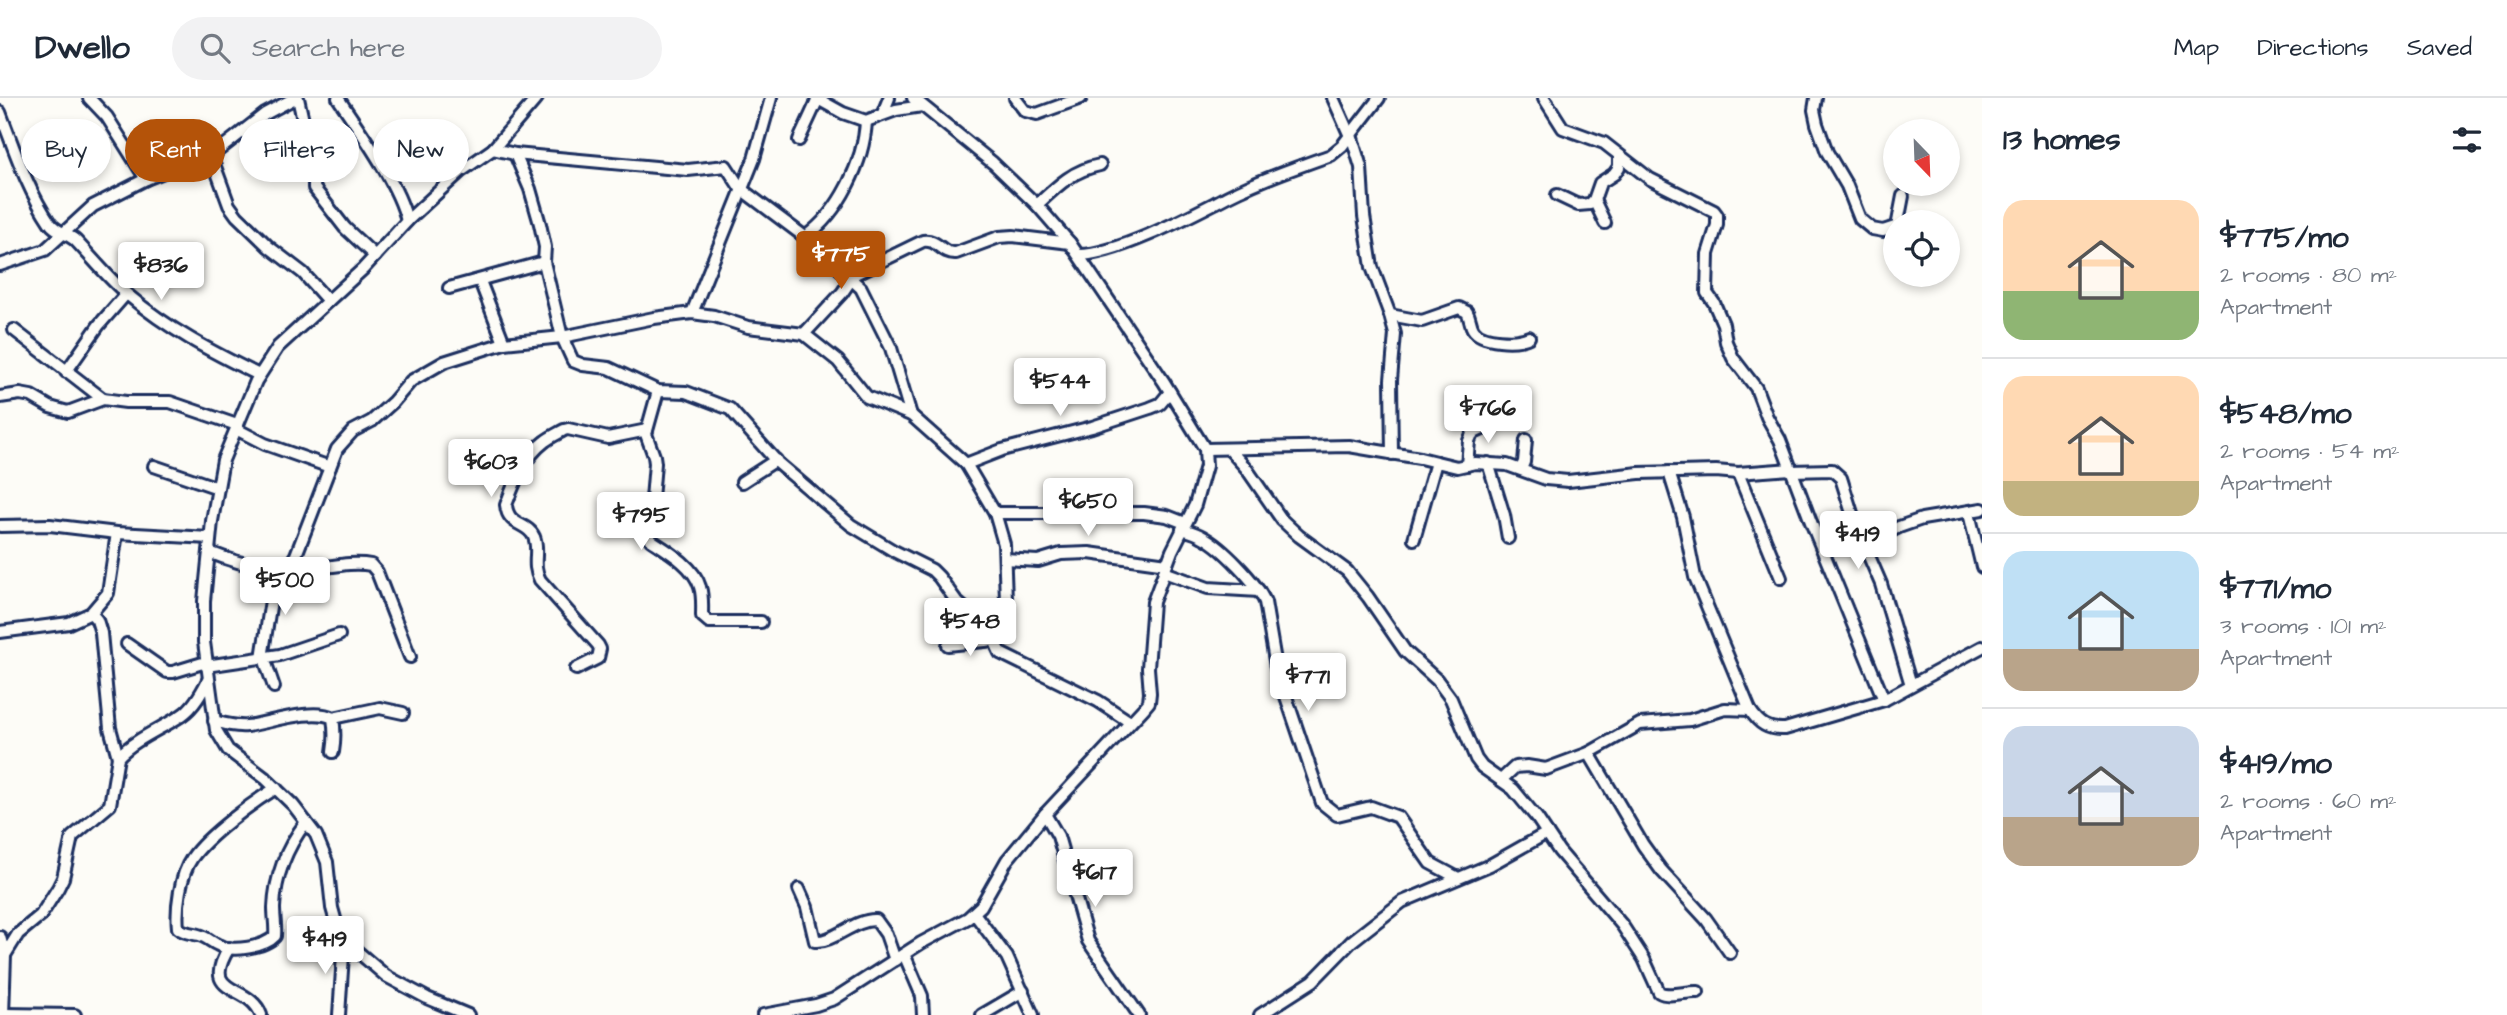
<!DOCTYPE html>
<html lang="en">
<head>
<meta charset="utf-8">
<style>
  body { margin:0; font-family:"Architects Daughter",sans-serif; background:#f2f2f3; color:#1f2937; height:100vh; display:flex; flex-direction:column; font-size:26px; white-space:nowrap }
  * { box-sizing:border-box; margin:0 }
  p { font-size:23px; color:#747a83 }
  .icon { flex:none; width:38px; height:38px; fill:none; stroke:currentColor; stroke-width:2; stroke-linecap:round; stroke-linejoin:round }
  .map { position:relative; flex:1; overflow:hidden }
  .panel { display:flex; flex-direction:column; background:#fff; width:525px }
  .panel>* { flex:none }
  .guide { position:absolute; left:21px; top:21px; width:665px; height:63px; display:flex; gap:14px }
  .needle { width:46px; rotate:157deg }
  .tools { position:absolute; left:1883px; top:21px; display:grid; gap:14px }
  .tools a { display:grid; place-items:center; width:77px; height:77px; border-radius:50%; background:#fff; box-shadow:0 4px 10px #0003; font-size:35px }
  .price { position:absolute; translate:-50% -60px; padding:0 16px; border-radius:7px; background:#fff; color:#222; font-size:23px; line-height:46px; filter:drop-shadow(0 2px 4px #0008) }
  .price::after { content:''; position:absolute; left:50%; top:42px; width:21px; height:16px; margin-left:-10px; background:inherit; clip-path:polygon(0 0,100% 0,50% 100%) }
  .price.on { background:#b45309; color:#fff }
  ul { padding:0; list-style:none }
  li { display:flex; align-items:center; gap:21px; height:175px; padding:0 21px }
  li+li { border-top:2px solid #e0e1e3 }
  li span { display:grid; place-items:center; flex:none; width:196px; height:140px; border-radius:21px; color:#555 }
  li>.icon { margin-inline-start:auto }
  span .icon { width:84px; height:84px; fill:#fffc; stroke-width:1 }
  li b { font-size:30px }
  h2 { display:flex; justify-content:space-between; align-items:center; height:84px; padding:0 21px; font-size:30px }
  .tag { padding:0 24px; border-radius:32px; background:#fff; box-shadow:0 4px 10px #0003; font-size:24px; line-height:63px }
  .tag.on { background:#b45309; color:#fff }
  header { display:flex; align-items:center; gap:42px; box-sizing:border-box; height:98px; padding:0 35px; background:#fff; border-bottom:2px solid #e0e1e3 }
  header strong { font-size:33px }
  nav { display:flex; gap:38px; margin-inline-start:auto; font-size:24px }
  .search { width:490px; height:63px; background:#f2f2f3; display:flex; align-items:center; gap:18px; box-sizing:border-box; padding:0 24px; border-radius:38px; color:#747a83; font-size:26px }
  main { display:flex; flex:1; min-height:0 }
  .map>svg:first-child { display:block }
</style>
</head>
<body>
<header>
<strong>Dwello</strong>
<div class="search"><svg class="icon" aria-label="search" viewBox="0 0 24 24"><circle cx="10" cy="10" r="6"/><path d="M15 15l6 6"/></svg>Search here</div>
<nav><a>Map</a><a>Directions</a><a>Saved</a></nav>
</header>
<main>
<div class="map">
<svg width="1982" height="917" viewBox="0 0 1982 917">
  <rect width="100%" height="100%" fill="#fdfcf7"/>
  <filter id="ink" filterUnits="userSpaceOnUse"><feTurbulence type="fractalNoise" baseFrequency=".0143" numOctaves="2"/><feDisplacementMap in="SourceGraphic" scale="14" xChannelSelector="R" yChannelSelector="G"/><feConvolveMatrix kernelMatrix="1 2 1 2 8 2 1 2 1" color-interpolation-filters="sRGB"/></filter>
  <g filter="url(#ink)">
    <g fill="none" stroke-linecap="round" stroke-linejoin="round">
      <g stroke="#1b2f5e" stroke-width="16">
        <g id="minor">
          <polyline points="89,0 107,19 146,81"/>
          <polyline points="298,0 314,71 314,90 345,130 375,158"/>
          <path d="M338,0C360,33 398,85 407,123"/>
          <polyline points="816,0 843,15 866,23 896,12 922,8"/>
          <polyline points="1015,0 1025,13 1037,16 1081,0"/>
          <polyline points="1333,0 1350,38"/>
          <polyline points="1544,0 1563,30 1604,45 1650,81 1714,113 1717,117 1717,127 1708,156 1707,195 1714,205 1723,226 1726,244 1733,260 1756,290 1767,319 1780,342 1811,424 1884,602"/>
          <polyline points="1816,0 1814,12 1817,26 1827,54 1847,88 1860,121 1872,131 1883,133 1895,129"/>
          <path d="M0,14C15,53 27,91 50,125C56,134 69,136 76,143C93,161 109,181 128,197C168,231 212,254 259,277"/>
          <polyline points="883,15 889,0"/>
          <polyline points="1351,37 1361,69 1364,118 1372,169 1390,217 1395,236 1391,282 1392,356"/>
          <polyline points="799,42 818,1"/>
          <polyline points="493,51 515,56 688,72 726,68 741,91 805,139 861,190 891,250 911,317"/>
          <polyline points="210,55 229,107 237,118 269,149 303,175 328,203"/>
          <polyline points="515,56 530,91 540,126 545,149 544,164 562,239 573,263 583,267 609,270 658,293 686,294 730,311 778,365 851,427 894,453 932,472 939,479 957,504 989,531 1000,555 1098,603 1130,624"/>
          <polyline points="1557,97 1578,107 1590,106 1594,102 1600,85 1614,76 1619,69 1619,58"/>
          <polyline points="1594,102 1605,125"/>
          <path d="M1037,107C1057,88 1073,72 1100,67"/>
          <polyline points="1898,124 1903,98"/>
          <path d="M805,139C839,115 864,64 866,23"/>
          <path d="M1079,157C1116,156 1182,122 1215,105C1251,85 1292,71 1331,57L1342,48L1379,0"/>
          <polyline points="0,167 45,152 93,108 146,81 219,52 265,16 295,0"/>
          <polyline points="480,183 504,245"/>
          <polyline points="449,190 544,164"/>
          <polyline points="692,215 754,61 771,0"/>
          <path d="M1390,217L1422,223L1459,210L1467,214C1470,219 1470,226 1473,231C1481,244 1517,245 1529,239"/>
          <polyline points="14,232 103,301"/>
          <path d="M804,236L842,195L855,176L923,143C939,141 940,156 956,155L999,139L1013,138L1070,145"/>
          <polyline points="66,274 99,227 126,196"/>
          <path d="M658,293L646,336L654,358L655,365L649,437L651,442C668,453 694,468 700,489C703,498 702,509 702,518L709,524H761"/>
          <polyline points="0,299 20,296 31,298 50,309 68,314 103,301 126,304 170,304 237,327"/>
          <polyline points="236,331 265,346 330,369"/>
          <polyline points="1205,351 1349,348 1420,360 1457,369 1475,365 1507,367 1546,381 1568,383 1639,375 1716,373 1738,375 1791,371"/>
          <path d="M1229,351L1246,370L1282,422L1299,438L1347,473L1368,499L1405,553L1437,582L1451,601L1476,661L1482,669L1513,691L1537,720L1559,753L1622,827L1644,861L1659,894C1669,900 1686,893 1698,894"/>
          <polyline points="1488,365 1504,417 1508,440"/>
          <polyline points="966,366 1002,352 1092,329 1150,310 1160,306 1170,294"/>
          <polyline points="1467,367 1469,343 1472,336 1504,321"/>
          <polyline points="154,368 218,390"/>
          <polyline points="1521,371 1524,364 1526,342"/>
          <polyline points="1791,373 1832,372 1841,380 1856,428 1881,486 1911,587"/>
          <path d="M1669,374L1683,419L1695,479L1750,612C1759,626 1768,632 1785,631L1884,602L1982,549"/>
          <polyline points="1738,375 1781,480"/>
          <polyline points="742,384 776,362"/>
          <polyline points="995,415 1144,415 1167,418 1185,425"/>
          <polyline points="1969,415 1982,469"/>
          <polyline points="0,428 50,427 117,435 210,440"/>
          <path d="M1182,431C1189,433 1197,435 1203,439C1222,449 1257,485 1265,504L1276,569L1322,705L1337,717L1371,709L1398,719L1430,765L1458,780"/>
          <polyline points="1414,441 1436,364"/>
          <polyline points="1863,447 1899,429 1922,421 1982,411"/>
          <path d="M209,454C241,467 276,475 311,471C331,469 351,463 371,467L377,474L410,559"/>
          <polyline points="1005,461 1038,463 1061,456 1089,455 1167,466"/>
          <polyline points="1164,474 1208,490 1259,493"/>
          <polyline points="91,515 97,522 101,535 110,630 118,659"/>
          <polyline points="0,534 69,525 91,515 108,495 117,435"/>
          <polyline points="127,546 167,574 173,574 206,564"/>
          <polyline points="262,560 272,496 296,457 337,351 353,333 372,323 393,304 411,283 444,264 504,245 562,239 654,220 692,215 714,218 748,229 804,236 838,263 867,299 911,317 966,366 995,415 1004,446 1006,502 994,542 948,547"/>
          <polyline points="264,560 274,589"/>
          <polyline points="206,568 280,557 339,537"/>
          <path d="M576,571L598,560L600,551L598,547L540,482C531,466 540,453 534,439C528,424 508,429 506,407C514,385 524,359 544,344C550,339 557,336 564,332L568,331L608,340L647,332"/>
          <polyline points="333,620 380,610 403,615"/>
          <path d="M214,623C225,626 235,629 247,628C268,625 314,609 333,620C335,632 335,642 333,654"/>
          <polyline points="1589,655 1643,747 1661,772 1706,821 1730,855"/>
          <polyline points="1501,682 1515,669 1527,668 1546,671 1589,655 1640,626 1690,622 1725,611 1750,612"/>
          <path d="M276,690C252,705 207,738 192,760C180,777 176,811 178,830C184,835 191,835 199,837C207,839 211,844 218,847C232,855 265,849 275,838C276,829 274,820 274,810C275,778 287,749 306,724"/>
          <polyline points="1045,716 1058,738 1088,843 1139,917"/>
          <path d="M799,791L807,809L815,843C833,845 854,821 876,822L886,836L895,862"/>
          <polyline points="974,815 1007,859 1033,917"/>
          <polyline points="0,839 5,857 3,917"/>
          <path d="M229,850C199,899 250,885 261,917"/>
          <polyline points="904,856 922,898 923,917"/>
          <path d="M5,857L18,836L41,817L58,790L63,780L72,739L110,707L118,659C135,641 161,631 182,617C194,609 202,594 208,582"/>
          <polyline points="3,916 75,917"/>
          <polyline points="339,917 344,842"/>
          <polyline points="468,917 427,900 386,878 344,842 339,835 332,810 327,764 316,737 293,707 265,680 228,652 216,632 204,544 204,503 212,423 223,362 256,283 278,249 363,171 409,121 460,74 493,51 537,0"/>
          <polyline points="763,917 816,907 834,901 921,845 968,820 981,808 1007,762 1045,716 1144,610 1149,604 1150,595 1148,570 1153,504 1172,453 1195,407 1206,368 1205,351 1164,284 1070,145 1037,107 993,65 913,0"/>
          <polyline points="982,917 1023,893"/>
          <polyline points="1260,917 1313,883 1352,843 1402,804 1490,767 1547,735"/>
        </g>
      </g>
      <use href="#minor" stroke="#fdfcf7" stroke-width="10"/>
    </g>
  </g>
</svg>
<div class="tools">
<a><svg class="needle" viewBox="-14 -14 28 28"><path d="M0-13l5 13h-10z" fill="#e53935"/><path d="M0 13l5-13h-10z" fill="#747a83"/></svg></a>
<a><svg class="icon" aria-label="locate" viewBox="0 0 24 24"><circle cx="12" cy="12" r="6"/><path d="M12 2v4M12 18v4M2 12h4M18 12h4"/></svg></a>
</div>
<b class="price on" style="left:841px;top:193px">$775</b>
<b class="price" style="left:161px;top:204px">$836</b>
<b class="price" style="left:1060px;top:320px">$544</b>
<b class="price" style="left:1488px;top:347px">$766</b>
<b class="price" style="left:491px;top:401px">$603</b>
<b class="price" style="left:1088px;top:440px">$650</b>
<b class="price" style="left:641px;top:454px">$795</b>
<b class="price" style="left:1858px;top:473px">$419</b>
<b class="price" style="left:285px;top:519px">$500</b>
<b class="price" style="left:970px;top:560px">$548</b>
<b class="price" style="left:1308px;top:615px">$771</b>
<b class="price" style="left:1095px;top:811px">$617</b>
<b class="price" style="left:325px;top:878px">$419</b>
<div class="guide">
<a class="tag">Buy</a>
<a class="tag on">Rent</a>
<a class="tag">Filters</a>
<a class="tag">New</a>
</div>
</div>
<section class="panel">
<h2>13 homes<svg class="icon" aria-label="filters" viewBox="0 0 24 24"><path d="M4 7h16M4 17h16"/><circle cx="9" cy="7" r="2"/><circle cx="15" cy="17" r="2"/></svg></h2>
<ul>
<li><span style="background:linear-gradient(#ffd9b3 65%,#8fb573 0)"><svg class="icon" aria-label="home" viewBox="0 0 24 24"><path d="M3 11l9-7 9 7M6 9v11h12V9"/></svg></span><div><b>$775/mo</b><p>2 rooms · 80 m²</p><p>Apartment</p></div></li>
<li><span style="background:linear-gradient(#ffd9b3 75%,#c2b280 0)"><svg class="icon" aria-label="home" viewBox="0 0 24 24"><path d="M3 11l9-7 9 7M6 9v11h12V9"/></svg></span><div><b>$548/mo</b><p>2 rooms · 54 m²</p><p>Apartment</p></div></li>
<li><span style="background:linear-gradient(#bfe0f5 70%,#b9a48a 0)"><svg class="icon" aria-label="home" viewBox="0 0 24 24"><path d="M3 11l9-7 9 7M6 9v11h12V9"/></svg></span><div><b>$771/mo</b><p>3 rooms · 101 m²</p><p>Apartment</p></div></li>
<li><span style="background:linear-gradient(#c9d6e8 65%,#b9a48a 0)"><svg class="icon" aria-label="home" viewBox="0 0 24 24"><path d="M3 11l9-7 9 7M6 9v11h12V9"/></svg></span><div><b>$419/mo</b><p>2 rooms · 60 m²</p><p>Apartment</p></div></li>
</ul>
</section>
</main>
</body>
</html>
